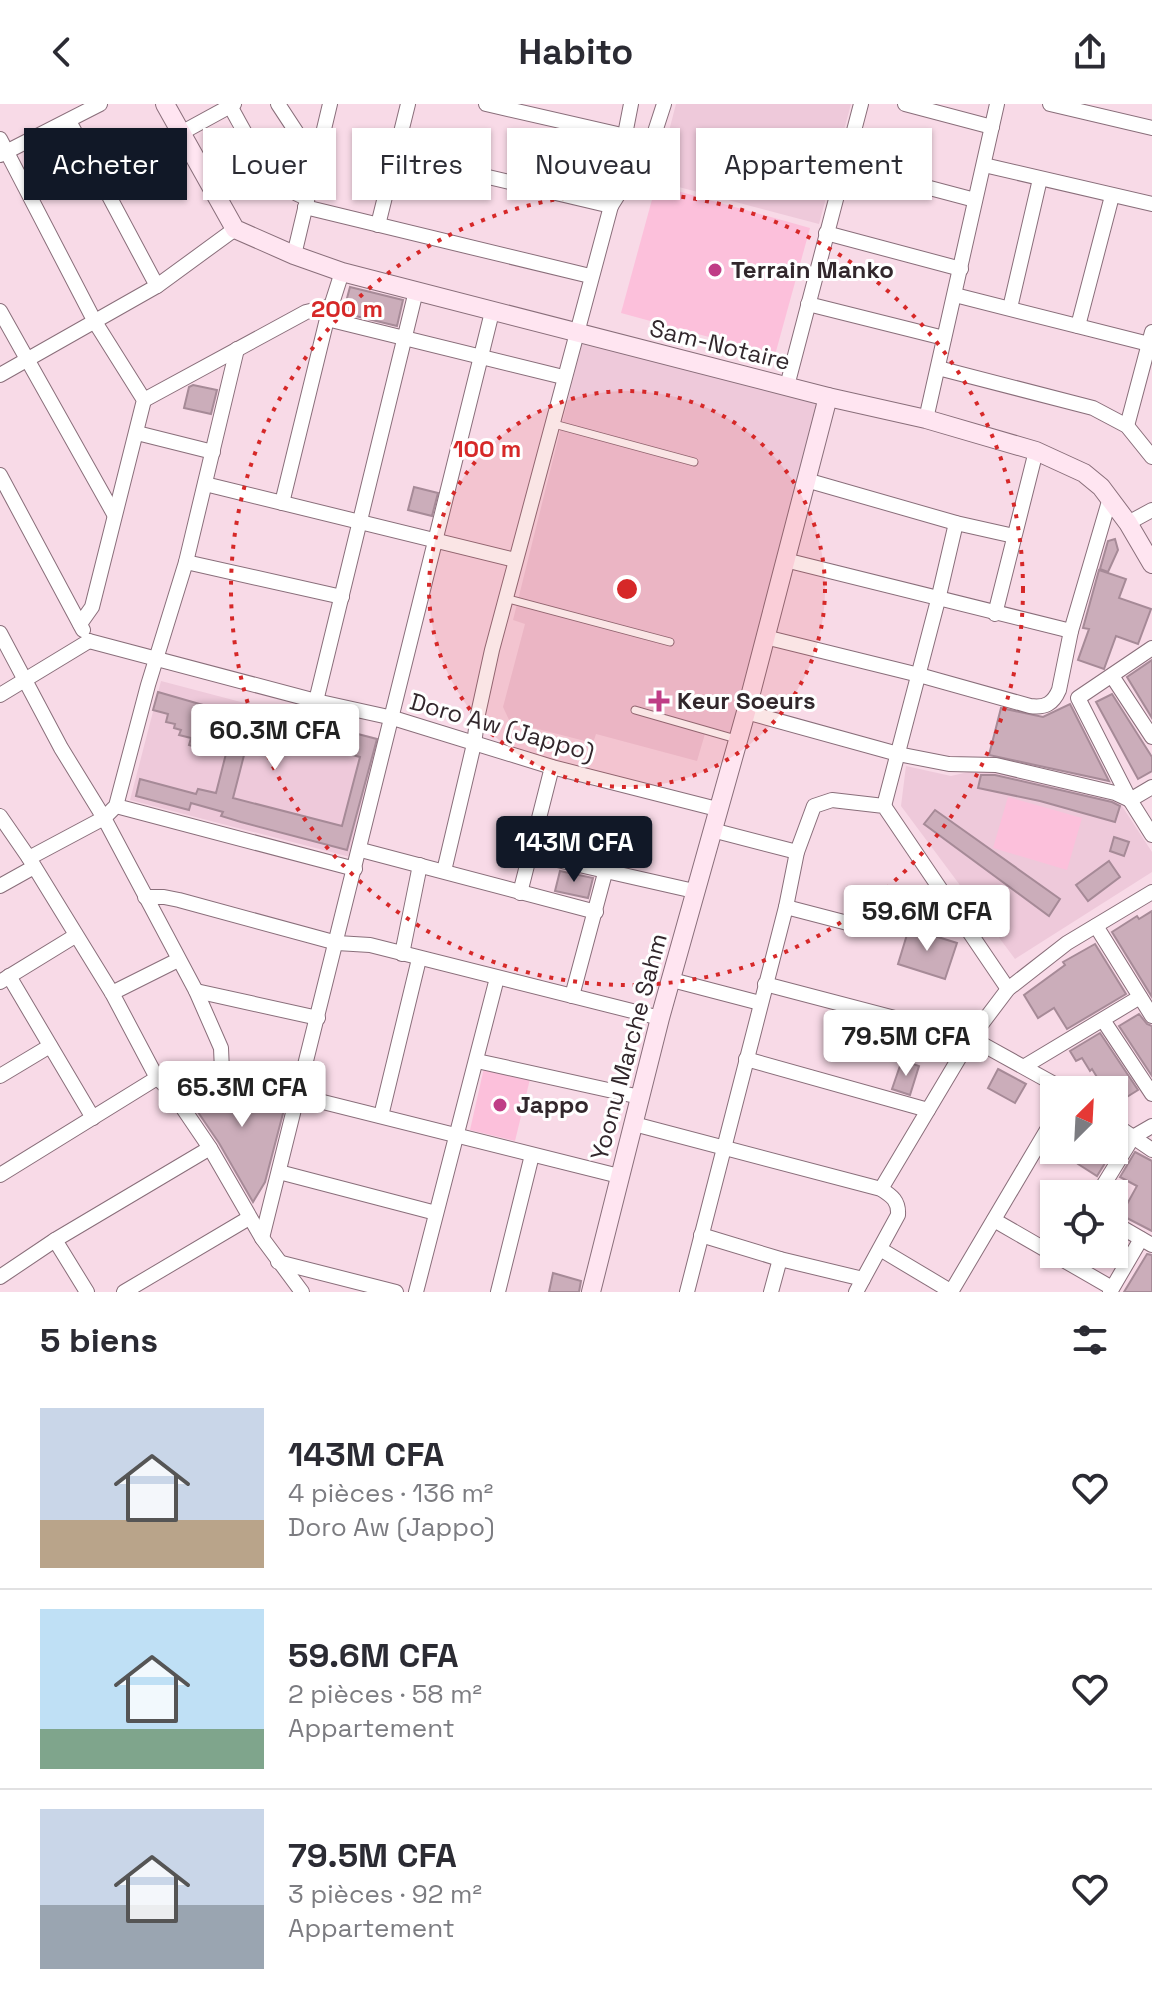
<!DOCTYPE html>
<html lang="fr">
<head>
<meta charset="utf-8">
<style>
  body { margin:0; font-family:"Space Grotesk",sans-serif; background:#f2f2f3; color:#2b2b33; height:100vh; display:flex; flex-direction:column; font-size:30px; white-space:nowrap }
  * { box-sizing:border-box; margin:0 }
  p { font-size:26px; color:#7c7c81 }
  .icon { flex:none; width:44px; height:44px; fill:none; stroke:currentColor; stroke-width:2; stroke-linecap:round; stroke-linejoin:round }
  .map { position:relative; height:1188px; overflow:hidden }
  .side { display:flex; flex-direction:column; background:#fff; flex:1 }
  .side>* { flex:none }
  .banner { position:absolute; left:24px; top:24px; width:1104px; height:72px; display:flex; gap:16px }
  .needle { width:52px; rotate:24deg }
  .fabs { position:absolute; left:1040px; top:972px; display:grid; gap:16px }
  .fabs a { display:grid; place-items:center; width:88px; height:88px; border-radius:0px; background:#fff; box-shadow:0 2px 6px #0004; font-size:40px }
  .price { position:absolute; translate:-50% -68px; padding:0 18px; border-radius:8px; background:#fff; color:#222; font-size:26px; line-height:52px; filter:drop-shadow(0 2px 4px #0008) }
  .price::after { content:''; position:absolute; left:50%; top:48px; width:24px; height:18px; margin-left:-12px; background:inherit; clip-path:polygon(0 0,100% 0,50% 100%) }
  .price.active { background:#111827; color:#fff }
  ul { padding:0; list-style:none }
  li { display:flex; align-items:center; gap:24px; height:200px; padding:0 40px }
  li+li { border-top:2px solid #e1e1e2 }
  li span { display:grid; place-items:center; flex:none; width:224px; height:160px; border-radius:0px; color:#555 }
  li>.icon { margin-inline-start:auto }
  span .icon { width:96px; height:96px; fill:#fffc; stroke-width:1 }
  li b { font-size:34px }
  h2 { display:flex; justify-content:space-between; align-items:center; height:96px; padding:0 40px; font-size:34px }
  .tag { padding:0 28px; border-radius:0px; background:#fff; box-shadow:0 2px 6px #0004; font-size:28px; line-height:72px }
  .tag.active { background:#111827; color:#fff }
  header { display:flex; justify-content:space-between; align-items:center; height:104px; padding:0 40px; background:#fff; font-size:36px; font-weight:700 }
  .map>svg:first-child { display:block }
</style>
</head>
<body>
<header><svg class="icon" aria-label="back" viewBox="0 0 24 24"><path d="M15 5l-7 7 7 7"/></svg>Habito<svg class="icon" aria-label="share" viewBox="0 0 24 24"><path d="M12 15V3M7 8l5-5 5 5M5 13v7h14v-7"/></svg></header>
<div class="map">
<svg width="1152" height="1188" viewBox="0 0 1152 1188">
  <rect width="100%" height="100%" fill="#f8dae7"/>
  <g fill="#eec9da">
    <polygon points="676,0 851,0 819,120 656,77"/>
    <polygon points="582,239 824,298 738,631 707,623 697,657 596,630 593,639 510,618 503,603 525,520 513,516"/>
    <polygon points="161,577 385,636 354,754 130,696"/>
    <polygon points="906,662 951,672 981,665 1120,699 1152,748 1152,768 1015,855 901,702"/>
  </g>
  <g fill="#fcc0db">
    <polygon points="656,81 810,124 775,251 621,209"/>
    <polygon points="1008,693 1082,714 1067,766 993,744"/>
    <polygon points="484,964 530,975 515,1037 470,1026"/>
  </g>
  <g fill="#cbadba" stroke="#a68a97" stroke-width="2" fill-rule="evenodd">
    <polygon points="350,183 403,196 397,222 343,209"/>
    <polygon points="193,281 217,286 211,310 184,304 189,283"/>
    <polygon points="414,383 438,389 432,412 408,406"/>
    <polygon points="1115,435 1118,446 1108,468 1100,465 1108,437"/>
    <polygon points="1099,466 1126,475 1119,494 1151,505 1138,540 1116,532 1104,565 1078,556 1089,525 1083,524"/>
    <polygon points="1152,556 1152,614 1127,573"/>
    <path d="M158,588L210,603L209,608L236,615L239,604L268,612L269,607L377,635L347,746L241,718L221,712L223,708L191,699L189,706L136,692L140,675L196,690L198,685L216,689L231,630L205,623L200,644L189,641L191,634L179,631L181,626L174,624L175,620L166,618L168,610L153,606ZM251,624L360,653L342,722L233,694Z"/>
    <polygon points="1112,590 1152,653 1152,667 1138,675 1096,598"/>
    <polygon points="1070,600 1109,677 989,651 1001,604 1043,613"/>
    <polygon points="981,671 995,671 1112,698 1120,702 1115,718 1040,697 978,684"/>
    <polygon points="935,706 1060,795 1049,812 924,720"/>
    <polygon points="1114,733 1129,738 1124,752 1110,747"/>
    <polygon points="1109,757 1120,773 1088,797 1076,781"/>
    <polygon points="560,767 593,774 588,794 555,787"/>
    <polygon points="1152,807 1152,893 1112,828 1137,812 1139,815"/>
    <polygon points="909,824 957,839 945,875 898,860"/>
    <polygon points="1095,840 1126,890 1067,925 1054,904 1038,914 1024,891 1065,861 1063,858"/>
    <polygon points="1139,910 1147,920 1152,922 1152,972 1119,922"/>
    <polygon points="1100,929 1138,986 1114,1001 1114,986 1105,986 1092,965 1090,967 1082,954 1076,957 1070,947"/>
    <polygon points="902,956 919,962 910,991 892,985"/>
    <polygon points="998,965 1026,980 1015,999 988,984"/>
    <polygon points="222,978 286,998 265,1078 253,1098 219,1039 187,992"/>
    <polygon points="1087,1046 1107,1056 1097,1072 1078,1060"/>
    <polygon points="1135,1048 1152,1057 1152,1127 1121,1111 1137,1082 1120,1073"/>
    <polygon points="1147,1150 1152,1151 1152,1188 1124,1188"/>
    <polygon points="553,1169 581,1177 579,1188 549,1188"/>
  </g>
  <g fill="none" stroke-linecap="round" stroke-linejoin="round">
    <g stroke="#896e7a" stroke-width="9">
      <g id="lane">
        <polyline points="554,320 694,358"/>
        <polyline points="505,494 670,538"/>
        <polyline points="635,606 736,635"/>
      </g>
    </g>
    <g stroke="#896e7a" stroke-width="16">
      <g id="street">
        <polyline points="278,0 316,58"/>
        <polyline points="486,0 626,32"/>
        <polyline points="905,0 992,23"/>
        <polyline points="1050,0 1152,24"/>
        <path d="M230,2C248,33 269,82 307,94"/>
        <polyline points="69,17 157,182"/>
        <polyline points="181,29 234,0"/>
        <polyline points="0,35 95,218 144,296 92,503 80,520"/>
        <polyline points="0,51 100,0"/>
        <polyline points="395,51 611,102 652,37 664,0"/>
        <polyline points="843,61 975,96"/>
        <polyline points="984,61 1152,100"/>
        <polyline points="305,103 590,172"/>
        <polyline points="378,121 408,0"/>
        <polyline points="826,129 961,165"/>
        <polyline points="294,151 330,0"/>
        <polyline points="955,191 1149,240 1152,238"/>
        <polyline points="808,200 944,234"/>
        <polyline points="1010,204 1040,75"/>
        <polyline points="0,207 114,410"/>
        <polyline points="327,215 563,273"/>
        <polyline points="1078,222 1112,92"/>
        <polyline points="938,264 1093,304 1127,322 1152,353"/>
        <polyline points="0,271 157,182 235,125"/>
        <polyline points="787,282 861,0"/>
        <polyline points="144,296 306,208 331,202"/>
        <polyline points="926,315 997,0"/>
        <polyline points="1127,322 1152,228"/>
        <polyline points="137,329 213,348"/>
        <polyline points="0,371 83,526"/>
        <polyline points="806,376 956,419 1014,432"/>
        <polyline points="205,380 515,456"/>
        <polyline points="282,399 327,215 342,168"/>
        <polyline points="1128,419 1152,406"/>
        <polyline points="785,456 1071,527"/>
        <polyline points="186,458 342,493"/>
        <polyline points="995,510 1036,347"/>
        <polyline points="0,529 61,644 104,714 196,887 221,944 222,967"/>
        <path d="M765,533L919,571L1030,602C1045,604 1053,600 1059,586L1071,527L1110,394"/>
        <polyline points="89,537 316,597 393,614 552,663 717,705"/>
        <polyline points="1112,572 1152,633"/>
        <polyline points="0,591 89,537"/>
        <polyline points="316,597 416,187"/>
        <polyline points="746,608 898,650 949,660 996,661 1115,689 1130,696"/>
        <polyline points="1152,683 1130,696 1152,731"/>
        <polyline points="1130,696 1078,594 1152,544"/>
        <polyline points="116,702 355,765"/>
        <polyline points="884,702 938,496 956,419"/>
        <polyline points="0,712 29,754 112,889 157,974 172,988 210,1044 262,1134 302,1188"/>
        <polyline points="712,726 797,748"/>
        <polyline points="361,746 596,808"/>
        <polyline points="531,750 694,787"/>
        <polyline points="29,754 104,714 116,702 148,581 186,458 237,245"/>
        <polyline points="444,767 474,640 478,610 492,546 611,102 631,0"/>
        <polyline points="0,782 34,763"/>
        <polyline points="520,789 552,663"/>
        <polyline points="145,793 164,793 179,796 337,839 370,841 660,914"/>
        <polyline points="786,803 863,823"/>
        <polyline points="1096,822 1152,912"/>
        <polyline points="402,850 420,761"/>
        <polyline points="9,872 93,1014"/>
        <polyline points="672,876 760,899"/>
        <polyline points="0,878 75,832"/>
        <polyline points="765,880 971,934 1065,986"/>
        <polyline points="196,887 318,914"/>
        <polyline points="112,889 178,856"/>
        <polyline points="572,892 605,769"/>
        <polyline points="1103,916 1152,990"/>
        <polyline points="746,955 928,1006"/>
        <polyline points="477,957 640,993"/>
        <polyline points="1025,962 1140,893"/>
        <polyline points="0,972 50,942"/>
        <polyline points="172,988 222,967 299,992 619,1072"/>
        <polyline points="381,1012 419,855"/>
        <path d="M634,1020L881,1085C892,1092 899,1097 898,1111L856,1188"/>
        <polyline points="1114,1020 1152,1046"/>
        <polyline points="279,1068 436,1109"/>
        <polyline points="0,1071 157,974"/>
        <polyline points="881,1085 971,934 1008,885 1067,839 1152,788"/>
        <polyline points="1098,1090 1133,1033 1152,1022"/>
        <polyline points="994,1116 1112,1184"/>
        <polyline points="1114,1119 1152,1141"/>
        <polyline points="701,1131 780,1155 863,1175"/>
        <path d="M262,1134C339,825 418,517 492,208"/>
        <polyline points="55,1136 87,1188"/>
        <polyline points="880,1145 952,1188"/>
        <polyline points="278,1158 396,1188"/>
        <polyline points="0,1173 55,1136 210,1044"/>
        <polyline points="124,1188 249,1114"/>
        <polyline points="416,1188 497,874"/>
        <polyline points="498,1188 532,1051"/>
        <polyline points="687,1188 786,803 797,748 814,702 832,696 884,702 1008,885"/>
        <polyline points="771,1188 780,1155"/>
        <polyline points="951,1188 1054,1014"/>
        <polyline points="1110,1188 1141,1135"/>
      </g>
    </g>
    <g stroke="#896e7a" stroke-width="20">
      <g id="secondary">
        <polyline points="165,0 235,125 294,151 342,168 828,293 926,315 1036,347 1084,369 1101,383 1128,419 1152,460"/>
        <polyline points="591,1188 660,914 746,608 828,293"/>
      </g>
    </g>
    <use href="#lane" stroke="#fff" stroke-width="7"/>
    <use href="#street" stroke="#fff" stroke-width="14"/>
    <use href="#secondary" stroke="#ffe5f1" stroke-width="18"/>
  </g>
  <circle cx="627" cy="485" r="198" fill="#d62828" fill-opacity=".12"/>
  <g fill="none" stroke="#d62828" stroke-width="4" stroke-dasharray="4 8">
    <circle cx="627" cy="485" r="198"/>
    <circle cx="627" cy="485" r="396"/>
  </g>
  <g fill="#bf3d86" stroke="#fff" stroke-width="3">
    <circle cx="715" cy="166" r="8"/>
    <path d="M655 585h8v8h8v8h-8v8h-8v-8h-8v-8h8z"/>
    <circle cx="500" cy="1001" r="8"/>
  </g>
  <g text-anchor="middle" stroke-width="6" stroke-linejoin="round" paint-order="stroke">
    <g font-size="24" font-weight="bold" fill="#32272c" stroke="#fff" text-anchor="start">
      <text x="731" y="174">Terrain Manko</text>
      <text x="677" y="605">Keur Soeurs</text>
      <text x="516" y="1009">Jappo</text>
    </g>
    <g font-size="24" fill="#32272c" stroke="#fff">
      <text transform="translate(720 241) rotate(14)" y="8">Sam-Notaire</text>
      <text transform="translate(502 623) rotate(16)" y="8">Doro Aw (Jappo)</text>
      <text transform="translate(629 943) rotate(-75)" y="8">Yoonu Marche Sahm</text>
    </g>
  </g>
  <circle cx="627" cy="485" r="12" fill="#d62828" stroke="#fff" stroke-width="4"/>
  <g font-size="24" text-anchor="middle" font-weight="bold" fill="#d62828" stroke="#fff" stroke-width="6" stroke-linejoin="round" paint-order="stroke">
    <text x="347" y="213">200 m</text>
    <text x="487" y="353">100 m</text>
  </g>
</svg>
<div class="fabs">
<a><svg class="needle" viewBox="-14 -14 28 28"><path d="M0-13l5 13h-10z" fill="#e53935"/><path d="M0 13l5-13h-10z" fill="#7c7c81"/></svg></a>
<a><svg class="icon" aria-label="locate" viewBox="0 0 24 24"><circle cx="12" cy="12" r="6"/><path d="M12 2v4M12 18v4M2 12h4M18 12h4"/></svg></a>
</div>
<b class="price" style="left:275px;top:668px">60.3M CFA</b>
<b class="price active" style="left:574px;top:780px">143M CFA</b>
<b class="price" style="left:927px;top:849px">59.6M CFA</b>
<b class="price" style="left:906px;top:974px">79.5M CFA</b>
<b class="price" style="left:242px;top:1025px">65.3M CFA</b>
<div class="banner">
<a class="tag active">Acheter</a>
<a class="tag">Louer</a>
<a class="tag">Filtres</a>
<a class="tag">Nouveau</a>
<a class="tag">Appartement</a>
</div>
</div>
<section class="side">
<h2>5 biens<svg class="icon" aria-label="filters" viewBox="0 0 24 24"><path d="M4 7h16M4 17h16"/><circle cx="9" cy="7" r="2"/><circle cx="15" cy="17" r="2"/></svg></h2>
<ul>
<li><span style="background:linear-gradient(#c9d6e8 70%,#b9a48a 0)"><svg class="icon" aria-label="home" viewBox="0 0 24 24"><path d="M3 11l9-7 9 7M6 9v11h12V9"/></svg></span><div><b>143M CFA</b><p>4 pièces · 136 m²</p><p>Doro Aw (Jappo)</p></div><svg class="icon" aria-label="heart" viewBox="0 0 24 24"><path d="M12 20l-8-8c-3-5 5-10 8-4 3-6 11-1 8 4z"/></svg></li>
<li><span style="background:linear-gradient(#bfe0f5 75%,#7fa58c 0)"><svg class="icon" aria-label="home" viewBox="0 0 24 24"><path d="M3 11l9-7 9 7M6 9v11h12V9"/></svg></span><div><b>59.6M CFA</b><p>2 pièces · 58 m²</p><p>Appartement</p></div><svg class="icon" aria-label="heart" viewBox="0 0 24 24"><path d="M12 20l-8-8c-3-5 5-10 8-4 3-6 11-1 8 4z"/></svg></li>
<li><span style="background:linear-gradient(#c9d6e8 60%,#9aa5b1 0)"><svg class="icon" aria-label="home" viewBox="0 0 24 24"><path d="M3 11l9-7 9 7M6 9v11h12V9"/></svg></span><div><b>79.5M CFA</b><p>3 pièces · 92 m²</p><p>Appartement</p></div><svg class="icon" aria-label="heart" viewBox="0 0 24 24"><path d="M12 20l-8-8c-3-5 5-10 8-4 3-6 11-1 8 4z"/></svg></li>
</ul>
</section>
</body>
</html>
